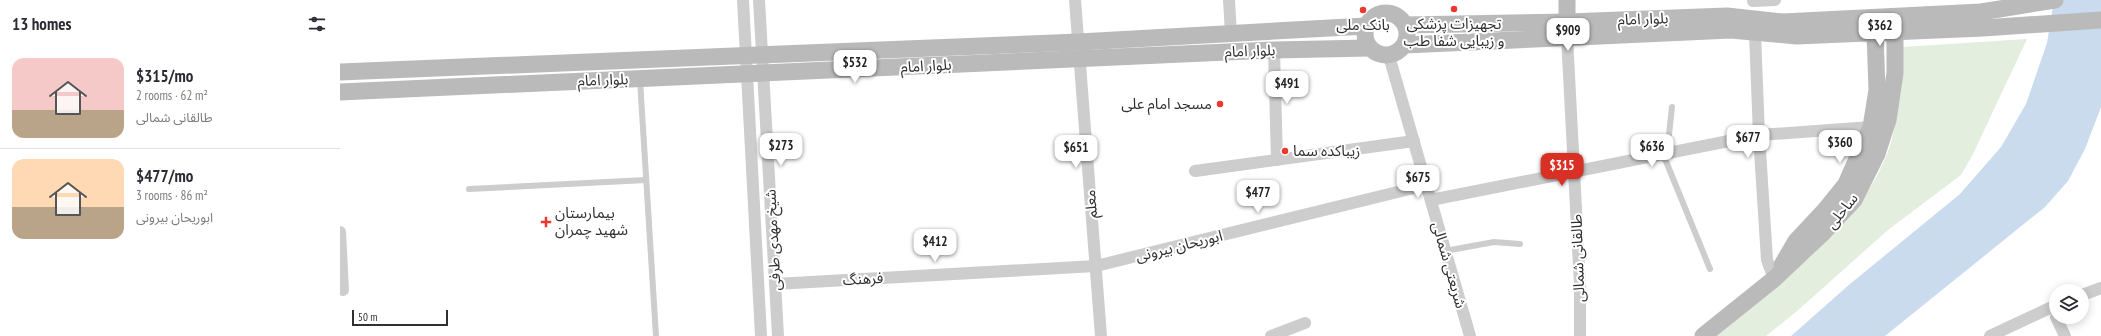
<!DOCTYPE html>
<html lang="en">
<head>
<meta charset="utf-8">
<style>
  body { margin:0; font-family:"PT Sans Narrow","Noto Sans Arabic",sans-serif; background:#f2f2f3; color:#2b2b33; height:100vh; display:flex; flex-direction:column; font-size:15px; white-space:nowrap }
  * { box-sizing:border-box; margin:0 }
  p { font-size:13px; color:#7c7c81 }
  .icon { flex:none; width:22px; height:22px; fill:none; stroke:currentColor; stroke-width:2; stroke-linecap:round; stroke-linejoin:round }
  .map { position:relative; flex:1; overflow:hidden }
  .sheet { display:flex; flex-direction:column; background:#fff; width:340px }
  .sheet>* { flex:none }
  .tools { position:absolute; left:1709px; top:284px; display:grid; gap:8px }
  .tools a { display:grid; place-items:center; width:40px; height:40px; border-radius:50%; background:#fff; box-shadow:0 2px 10px #0003; font-size:20px }
  .scale { position:absolute; left:12px; bottom:10px; width:96px; box-sizing:border-box; padding-left:4px; border:2px solid #303030; border-top:0; font-size:11px; line-height:14px; white-space:nowrap; color:#303030; -webkit-text-stroke:3px #fff; paint-order:stroke }
  .price { position:absolute; translate:-50% -34px; padding:0 9px; border-radius:8px; background:#fff; color:#222; font-size:13px; line-height:26px; filter:drop-shadow(0 1px 2px #0008) }
  .price::after { content:''; position:absolute; left:50%; top:24px; width:12px; height:9px; margin-left:-6px; background:inherit; clip-path:polygon(0 0,100% 0,50% 100%) }
  .price.current { background:#d93025; color:#fff }
  ul { padding:0; list-style:none }
  li { display:flex; align-items:center; gap:12px; height:100px; padding:0 12px }
  li+li { border-top:1px solid #e1e1e2 }
  li span { display:grid; place-items:center; flex:none; width:112px; height:80px; border-radius:12px; color:#555 }
  li>.icon { margin-inline-start:auto }
  span .icon { width:48px; height:48px; fill:#fffc; stroke-width:1 }
  li b { font-size:17px }
  h2 { display:flex; justify-content:space-between; align-items:center; height:48px; padding:0 12px; font-size:17px }
  main { display:flex; flex:1; min-height:0 }
  .map>svg:first-child { display:block }
</style>
</head>
<body>
<main>
<section class="sheet">
<h2>13 homes<svg class="icon" aria-label="filters" viewBox="0 0 24 24"><path d="M4 7h16M4 17h16"/><circle cx="9" cy="7" r="2"/><circle cx="15" cy="17" r="2"/></svg></h2>
<ul>
<li><span style="background:linear-gradient(#f6c9c9 65%,#b9a48a 0)"><svg class="icon" aria-label="home" viewBox="0 0 24 24"><path d="M3 11l9-7 9 7M6 9v11h12V9"/></svg></span><div><b>$315/mo</b><p>2 rooms · 62 m²</p><p>طالقانی شمالی</p></div></li>
<li><span style="background:linear-gradient(#ffd9b3 60%,#b9a48a 0)"><svg class="icon" aria-label="home" viewBox="0 0 24 24"><path d="M3 11l9-7 9 7M6 9v11h12V9"/></svg></span><div><b>$477/mo</b><p>3 rooms · 86 m²</p><p>ابوریحان بیرونی</p></div></li>
</ul>
</section>
<div class="map">
<svg width="1761" height="336" viewBox="0 0 1761 336">
  <rect width="100%" height="100%" fill="#fff"/>
  <path fill="#e4eede" d="M1687,39L1633,154L1621,175L1548,230L1456,312L1426,336H1372C1438,283 1521,230 1550,146C1559,119 1559,76 1562,47Z"/>
  <polygon fill="#cadbee" points="1714,0 1761,0 1761,107 1745,149 1728,181 1705,207 1545,336 1451,336 1510,284 1620,194 1661,147 1686,104 1707,43"/>
  <g fill="none" stroke-linecap="round" stroke-linejoin="round">
    <g stroke="#cdcdcd" stroke-width="6">
      <polyline points="300,80 316,336"/>
      <polyline points="1327,153 1332,107"/>
      <polyline points="1323,154 1370,269"/>
      <polyline points="129,189 306,180"/>
      <polyline points="1105,251 1154,242 1180,244"/>
    </g>
    <g stroke="#cdcdcd" stroke-width="12">
      <polyline points="403,0 421,336"/>
      <polyline points="419,0 438,336"/>
      <polyline points="735,0 761,336"/>
      <polyline points="889,0 891,34"/>
      <polyline points="1413,1 1435,0"/>
      <polyline points="1415,34 1419,135 1427,260 1434,279"/>
      <polyline points="1227,37 1240,285 1240,336"/>
      <polyline points="934,50 937,160"/>
      <polyline points="1049,56 1130,336"/>
      <polyline points="855,171 1074,141"/>
      <polyline points="1091,200 1419,135 1531,127"/>
      <polyline points="0,232 3,290"/>
      <polyline points="435,284 756,266 1086,185"/>
      <polyline points="1742,295 1761,288"/>
      <polyline points="1716,317 1725,336"/>
      <polyline points="931,336 965,323"/>
      <polyline points="1650,336 1716,305"/>
    </g>
    <g stroke="#bababa" stroke-width="17">
      <polyline points="1227,0 1227,22"/>
      <circle cx="1046" cy="34" r="21"/>
      <polyline points="1066,25 1227,22 1387,16 1443,22 1641,12 1715,0"/>
      <polyline points="1065,45 1391,30 1457,36 1643,28 1761,20"/>
      <polyline points="0,72 739,42 1026,26"/>
      <polyline points="0,92 934,50 1029,48"/>
      <polyline points="1442,265 1456,241 1485,210 1506,184 1531,127 1537,90 1535,33"/>
      <polyline points="1363,336 1434,279 1483,233 1514,200 1537,154 1548,120 1555,73 1555,32"/>
    </g>
  </g>
  <g fill="#ec382e" stroke="#fff" stroke-width="1.5">
    <circle cx="1114" cy="9" r="4"/>
    <circle cx="1023" cy="10" r="4"/>
    <circle cx="880" cy="104" r="4"/>
    <circle cx="945" cy="151" r="4"/>
    <path d="M204 216h4v4h4v4h-4v4h-4v-4h-4v-4h4z"/>
  </g>
  <g text-anchor="middle" stroke-width="4" stroke-linejoin="round" paint-order="stroke">
    <g font-size="15" fill="#303030" stroke="#fff">
      <text transform="translate(1303 19) rotate(-2)" y="5">بلوار امام</text>
      <text transform="translate(910 51) rotate(-2)" y="5">بلوار امام</text>
      <text transform="translate(586 66) rotate(-3)" y="5">بلوار امام</text>
      <text transform="translate(263 80) rotate(-2)" y="5">بلوار امام</text>
      <text transform="translate(751 204) rotate(-94)" y="5">معلم</text>
      <text transform="translate(1502 211) rotate(-51)" y="5">ساحلی</text>
      <text transform="translate(433 240) rotate(-93)" y="5">شیخ مهدی طرفی</text>
      <text transform="translate(839 246) rotate(-14)" y="5">ابوریحان بیرونی</text>
      <text transform="translate(1238 258) rotate(-92)" y="5">طالقانی شمالی</text>
      <text transform="translate(1109 265) rotate(74)" y="5">شریعتی شمالی</text>
      <text transform="translate(523 279) rotate(-3)" y="5">فرهنگ</text>
    </g>
    <g font-size="15" fill="#303030" stroke="#fff">
      <text x="1114" y="29">تجهیزات پزشکی<tspan x="1114" dy="17">و زیبایی شفا طب</tspan></text>
      <text x="1023" y="30">بانک ملی</text>
      <text x="872" y="109" text-anchor="end">مسجد امام علی</text>
      <text x="953" y="156" text-anchor="start">زیباکده سما</text>
      <text x="215" y="218" text-anchor="start">بیمارستان<tspan x="215" dy="17">شهید چمران</tspan></text>
    </g>
  </g>
</svg>
<div class="tools">
<a><svg class="icon" aria-label="layers" viewBox="0 0 24 24"><path d="M12 4l9 5-9 5-9-5zM3 14l9 5 9-5"/></svg></a>
</div>
<div class="scale">50 m</div>
<b class="price" style="left:1540px;top:47px">$362</b>
<b class="price" style="left:1228px;top:52px">$909</b>
<b class="price" style="left:515px;top:84px">$532</b>
<b class="price" style="left:947px;top:105px">$491</b>
<b class="price" style="left:1408px;top:159px">$677</b>
<b class="price" style="left:1500px;top:164px">$360</b>
<b class="price" style="left:441px;top:167px">$273</b>
<b class="price" style="left:1312px;top:168px">$636</b>
<b class="price" style="left:736px;top:169px">$651</b>
<b class="price current" style="left:1222px;top:187px">$315</b>
<b class="price" style="left:1078px;top:199px">$675</b>
<b class="price" style="left:918px;top:214px">$477</b>
<b class="price" style="left:595px;top:263px">$412</b>
</div>
</main>
</body>
</html>
